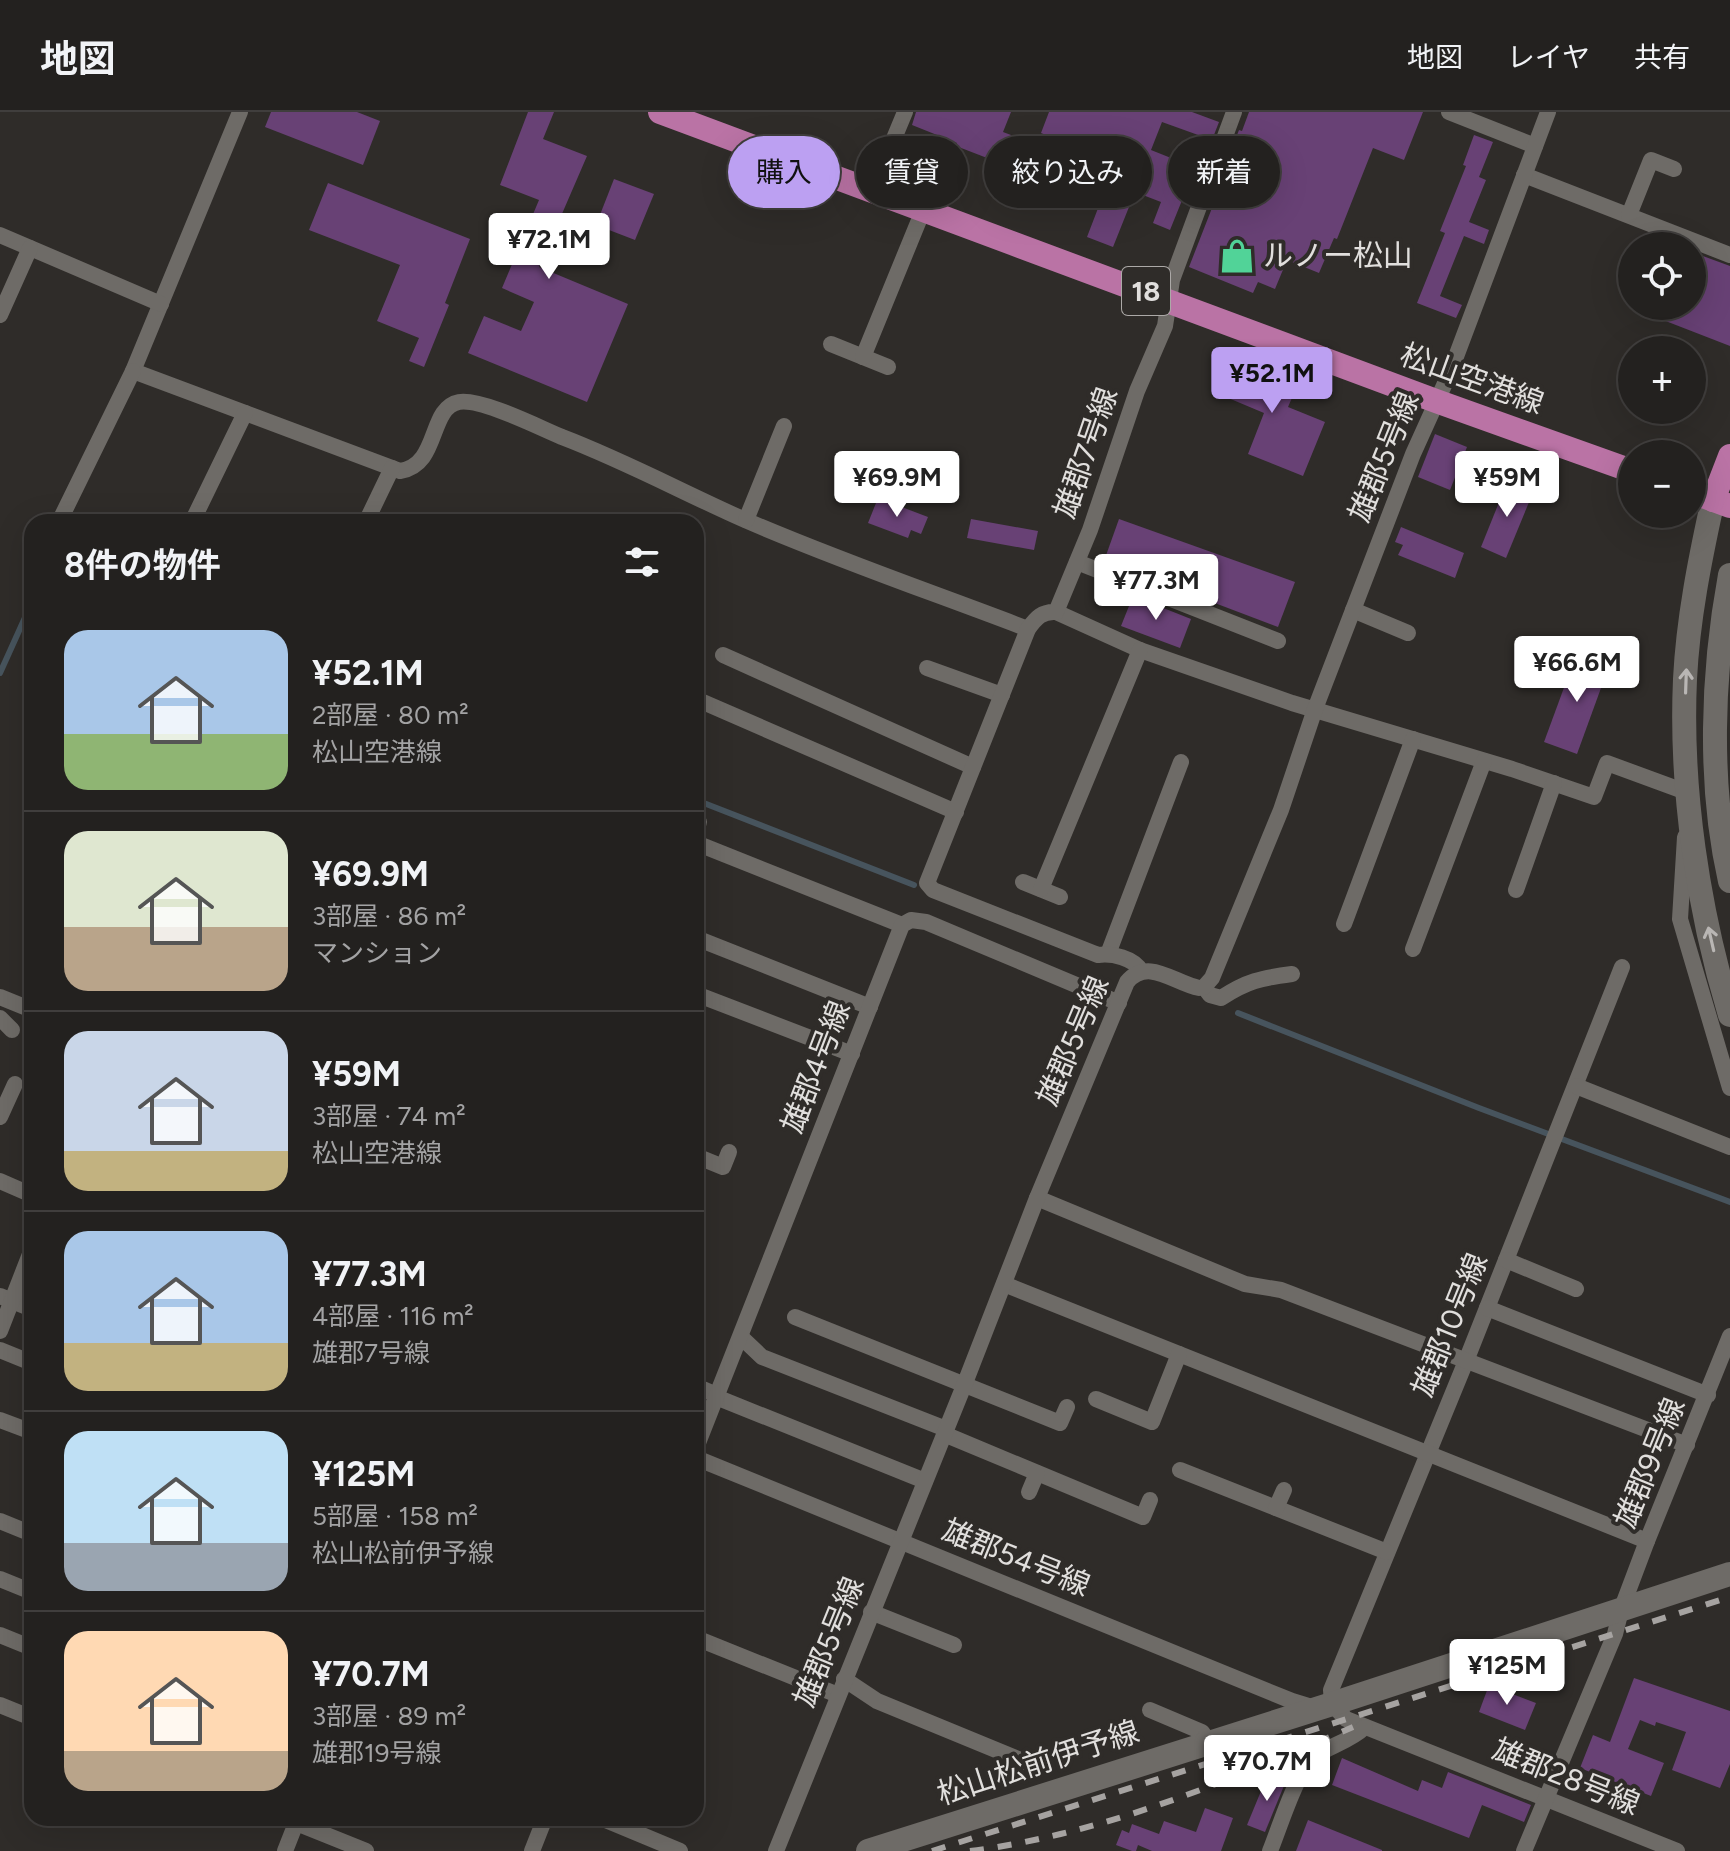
<!DOCTYPE html>
<html lang="ja">
<head>
<meta charset="utf-8">
<style>
  body { margin:0; font-family:Figtree,"Noto Sans JP",sans-serif; background:#2f2e2c; color:#f1f3f6; height:100vh; display:flex; flex-direction:column; font-size:30px; white-space:nowrap }
  * { box-sizing:border-box; margin:0 }
  p { font-size:26px; color:#a3a3a4 }
  .icon { flex:none; width:44px; height:44px; fill:none; stroke:currentColor; stroke-width:2; stroke-linecap:round; stroke-linejoin:round }
  .map { position:relative; flex:1; overflow:hidden }
  .sheet { position:absolute; left:24px; top:402px; width:680px; height:1312px; display:flex; flex-direction:column; background:#23211f; border-radius:24px; box-shadow:0 8px 32px #0002,0 0 0 2px #403e3d }
  .sheet>* { flex:none }
  .hud { position:absolute; left:728px; top:24px; width:760px; height:72px; display:flex; gap:16px }
  .controls { position:absolute; left:1618px; top:120px; display:grid; gap:16px }
  .controls a { display:grid; place-items:center; width:88px; height:88px; border-radius:50%; background:#23211f; box-shadow:0 8px 32px #0002,0 0 0 2px #403e3d; font-size:40px }
  .price { position:absolute; translate:-50% -68px; padding:0 18px; border-radius:8px; background:#fff; color:#222; font-size:26px; line-height:52px; filter:drop-shadow(0 2px 4px #0008) }
  .price::after { content:''; position:absolute; left:50%; top:48px; width:24px; height:18px; margin-left:-12px; background:inherit; clip-path:polygon(0 0,100% 0,50% 100%) }
  .price.current { background:#bca0f2; color:#111 }
  ul { padding:0; list-style:none }
  li { display:flex; align-items:center; gap:24px; height:200px; padding:0 40px }
  li+li { border-top:2px solid #403e3d }
  li span { display:grid; place-items:center; flex:none; width:224px; height:160px; border-radius:24px; color:#555 }
  li>.icon { margin-inline-start:auto }
  span .icon { width:96px; height:96px; fill:#fffc; stroke-width:1 }
  li b { font-size:34px }
  h2 { display:flex; justify-content:space-between; align-items:center; height:96px; padding:0 40px; font-size:34px }
  .chip { padding:0 28px; border-radius:36px; background:#23211f; box-shadow:0 8px 32px #0002,0 0 0 2px #403e3d; font-size:28px; line-height:72px }
  .chip.current { background:#bca0f2; color:#111 }
  header { display:flex; align-items:center; gap:48px; box-sizing:border-box; height:112px; padding:0 40px; background:#23211f; border-bottom:2px solid #403e3d }
  header strong { font-size:38px }
  nav { display:flex; gap:44px; margin-inline-start:auto; font-size:28px }
  .map>svg:first-child { display:block }
</style>
</head>
<body>
<header>
<strong>地図</strong>
<nav><a>地図</a><a>レイヤ</a><a>共有</a></nav>
</header>
<div class="map">
<svg width="1730" height="1739" viewBox="0 0 1730 1739">
  <rect width="100%" height="100%" fill="#2f2c29"/>
  <g fill="none" stroke-linecap="round" stroke-linejoin="round">
    <g stroke="#47545d" stroke-width="6">
      <polyline points="0,561 32,490"/>
      <polyline points="696,688 914,773"/>
      <polyline points="1238,901 1479,996 1730,1090"/>
    </g>
  </g>
  <g fill="#684175">
    <polygon points="271,0 357,0 380,9 363,53 265,15"/>
    <polygon points="528,0 554,0 543,27 587,44 539,155 628,192 587,290 468,241 484,204 521,219 534,190 502,176 539,88 500,73"/>
    <polygon points="916,0 1011,0 1003,20 1011,23 1000,51 956,34 957,31 912,13"/>
    <polygon points="1049,0 1192,0 1219,10 1212,28 1162,10 1151,38 1201,58 1193,79 1187,76 1170,118 1153,111 1161,90 1135,80 1113,135 1087,125 1110,65 1052,43 1058,28 1041,21"/>
    <polygon points="1249,0 1423,0 1404,48 1373,36 1337,127 1334,126 1319,161 1287,148 1275,177 1258,170 1253,181 1189,155 1235,37 1232,36 1239,18 1242,19"/>
    <polygon points="1474,23 1493,30 1479,65 1486,68 1469,110 1489,118 1484,132 1464,124 1440,184 1462,193 1456,206 1417,191 1445,121 1440,119 1466,54 1463,53"/>
    <polygon points="614,67 654,82 635,128 596,113"/>
    <polygon points="328,71 470,127 445,191 449,193 424,255 409,249 419,226 377,209 400,153 309,118"/>
    <polygon points="1692,140 1730,154 1730,234 1663,208 1668,194 1692,194"/>
    <polygon points="1229,243 1298,272 1288,295 1325,310 1303,364 1248,342 1264,301 1214,280"/>
    <polygon points="1435,322 1467,335 1450,378 1418,365"/>
    <polygon points="1508,368 1534,378 1506,446 1481,435"/>
    <polygon points="878,386 928,405 921,422 911,418 908,426 868,411"/>
    <polygon points="971,407 1038,419 1034,438 967,426"/>
    <polygon points="1119,407 1295,470 1278,515 1104,449"/>
    <polygon points="1401,415 1464,441 1455,466 1398,443 1403,433 1395,430"/>
    <polygon points="1133,484 1191,507 1180,536 1121,514"/>
    <polygon points="1576,543 1609,554 1577,642 1544,630"/>
    <polygon points="1634,1566 1730,1599 1730,1652 1720,1676 1672,1658 1686,1620 1656,1610 1655,1614 1640,1608 1628,1637 1664,1651 1651,1684 1580,1656 1593,1623 1610,1630"/>
    <polygon points="1489,1573 1536,1591 1525,1618 1479,1600"/>
    <polygon points="1342,1646 1418,1679 1422,1668 1442,1676 1448,1660 1531,1693 1524,1710 1482,1693 1469,1726 1332,1673"/>
    <polygon points="1288,1664 1265,1720 1247,1713 1266,1667"/>
    <polygon points="1205,1696 1233,1706 1221,1739 1152,1739 1138,1733 1136,1739 1132,1739 1116,1733 1122,1718 1129,1721 1132,1712 1159,1722 1164,1709 1196,1720"/>
    <polygon points="1308,1708 1382,1738 1382,1739 1296,1739"/>
  </g>
  <g fill="none" stroke-linecap="round" stroke-linejoin="round">
    <g stroke="#6e6b67" stroke-width="16">
      <path d="M240,0L133,259L400,359C440,353 428,296 459,290C481,286 540,316 562,325C625,349 684,381 745,408C837,448 934,481 1028,517"/>
      <polyline points="1449,0 1535,34"/>
      <polyline points="1524,63 1730,143"/>
      <polyline points="873,77 905,0"/>
      <polyline points="1629,103 1651,48 1674,57"/>
      <polyline points="0,123 161,192"/>
      <polyline points="0,203 30,136"/>
      <polyline points="831,232 888,255"/>
      <polyline points="863,245 924,96"/>
      <polyline points="746,408 784,314"/>
      <polyline points="59,410 133,259"/>
      <polyline points="192,410 245,301"/>
      <polyline points="366,410 392,356"/>
      <polyline points="1077,450 1278,529"/>
      <polyline points="1353,498 1408,521"/>
      <polyline points="1056,500 1140,538 1292,591 1512,657 1594,685 1607,651 1686,680"/>
      <polyline points="723,543 973,655"/>
      <polyline points="927,556 1002,583"/>
      <polyline points="696,587 956,700"/>
      <polyline points="696,717 699,710"/>
      <polyline points="1685,725 1680,807 1730,976"/>
      <polyline points="696,731 902,813"/>
      <polyline points="1023,770 1060,785"/>
      <polyline points="1041,777 1140,538"/>
      <polyline points="1516,778 1554,671"/>
      <polyline points="1344,812 1413,627"/>
      <polyline points="696,826 870,895"/>
      <polyline points="1413,837 1484,649"/>
      <polyline points="1108,842 1181,650"/>
      <polyline points="1622,855 1466,1249 1331,1578 1332,1592 1346,1607 1677,1739"/>
      <path d="M1141,859C1134,846 1112,841 1098,843L933,778L927,771L1028,517C1036,506 1042,499 1056,500L1090,418L1137,279L1165,214L1172,168L1234,0"/>
      <path d="M1204,875L1210,883L1221,886C1247,869 1261,866 1292,862"/>
      <polyline points="696,882 852,942"/>
      <polyline points="0,885 32,898"/>
      <polyline points="0,906 12,918"/>
      <polyline points="1576,974 1730,1035"/>
      <polyline points="0,1005 15,972"/>
      <polyline points="696,1044 723,1055 729,1040"/>
      <polyline points="0,1069 32,1083"/>
      <polyline points="1037,1086 1245,1172 1281,1178 1687,1333"/>
      <polyline points="1506,1148 1576,1177"/>
      <polyline points="1004,1172 1647,1429"/>
      <polyline points="0,1184 32,1197"/>
      <polyline points="1487,1196 1708,1283"/>
      <polyline points="795,1205 1060,1311 1067,1295"/>
      <polyline points="0,1219 32,1137"/>
      <polyline points="741,1225 762,1245 946,1317"/>
      <polyline points="0,1238 32,1251"/>
      <polyline points="696,1274 717,1283"/>
      <polyline points="716,1285 925,1369"/>
      <polyline points="1096,1287 1152,1310 1179,1242"/>
      <polyline points="0,1308 32,1320"/>
      <polyline points="944,1322 1143,1405 1150,1388"/>
      <polyline points="696,1336 902,813 911,808 926,810 1119,891"/>
      <polyline points="696,1346 1292,1589 1318,1597"/>
      <polyline points="1180,1358 1387,1440"/>
      <polyline points="1029,1380 1037,1361"/>
      <polyline points="1276,1396 1284,1378"/>
      <polyline points="0,1409 32,1422"/>
      <polyline points="0,1467 32,1480"/>
      <polyline points="871,1500 954,1533"/>
      <polyline points="0,1523 32,1536"/>
      <polyline points="696,1526 838,1583"/>
      <polyline points="844,1567 877,1589 1035,1654"/>
      <polyline points="0,1593 32,1606"/>
      <polyline points="1150,1598 1202,1620 1209,1630"/>
      <polyline points="284,1706 366,1739"/>
      <polyline points="601,1706 680,1739"/>
      <polyline points="285,1739 298,1706"/>
      <polyline points="532,1739 545,1706"/>
      <path d="M776,1739L965,1271L1037,1086L1127,870C1148,845 1174,871 1199,876L1204,875L1212,866L1281,698L1315,597L1413,342L1451,258L1548,0"/>
      <path d="M1270,1739C1279,1717 1296,1662 1312,1647C1327,1634 1348,1631 1365,1615"/>
      <polyline points="1524,1739 1615,1522 1621,1498 1647,1429 1730,1224"/>
    </g>
    <g stroke="#6e6b67" stroke-width="24">
      <path d="M1713,388C1700,447 1688,507 1685,567C1680,678 1698,797 1730,903"/>
      <path d="M1730,463C1712,561 1708,672 1730,769"/>
      <polyline points="868,1739 1332,1592 1730,1462"/>
    </g>
    <g stroke="#ba73a5" stroke-width="24">
      <polyline points="660,0 1436,289 1632,359"/>
      <polyline points="1692,380 1730,394"/>
      <polyline points="1713,388 1730,344"/>
    </g>
    <g stroke="#a6a3a1" stroke-width="6" stroke-dasharray="14 14" stroke-linecap="butt">
      <polyline points="932,1739 1730,1485"/>
      <path d="M970,1739C1104,1722 1230,1668 1353,1615"/>
    </g>
  </g>
  <defs><path id="oneway-shaft" d="M-6 0H5M1.5-3L5.5 0L1.5 3" fill="none" stroke-width="1.6" stroke-linecap="round" stroke-linejoin="round" transform="scale(2)"/></defs>
  <g stroke="#b9b6b4">
    <use href="#oneway-shaft" transform="translate(1686 569) rotate(-88)"/>
    <use href="#oneway-shaft" transform="translate(1711 827) rotate(-103)"/>
  </g>
  <defs>
    <g id="shop-bare" transform="scale(2.76)"><path d="M-5-2.5h2.3a2.7 3.5 0 0 1 5.4 0H5L5.5 6h-11ZM-1.5-2.5h3a1.5 2.3 0 0 0-3 0Z" fill="#51d398" stroke="#2f2c29" stroke-width="2.5" paint-order="stroke"/></g>
  </defs>
  <g fill-rule="evenodd">
    <use href="#shop-bare" x="1237" y="144"/>
  </g>
  <g text-anchor="middle" stroke-width="8" stroke-linejoin="round" paint-order="stroke">
    <rect fill="#2f2c29" stroke="#aca9a7" stroke-width="2" x="1122" y="155" width="48" height="48" rx="6"/>
    <g font-size="28" font-weight="bold" fill="#e1dfdd">
      <text x="1146" y="189">18</text>
    </g>
    <g font-size="30" fill="#e1dfdd" stroke="#2f2c29" text-anchor="start">
      <text x="1263" y="154">ルノー松山</text>
    </g>
    <g font-size="30" fill="#e1dfdd" stroke="#2f2c29">
      <text transform="translate(1472 267) rotate(20)" y="10">松山空港線</text>
      <text transform="translate(1086 341) rotate(-71)" y="10">雄郡7号線</text>
      <text transform="translate(1384 345) rotate(-68)" y="10">雄郡5号線</text>
      <text transform="translate(1073 929) rotate(-67)" y="10">雄郡5号線</text>
      <text transform="translate(816 955) rotate(-69)" y="10">雄郡4号線</text>
      <text transform="translate(1450 1213) rotate(-68)" y="10">雄郡10号線</text>
      <text transform="translate(1650 1351) rotate(-68)" y="10">雄郡9号線</text>
      <text transform="translate(1016 1446) rotate(22)" y="10">雄郡54号線</text>
      <text transform="translate(829 1530) rotate(-68)" y="10">雄郡5号線</text>
      <text transform="translate(1038 1651) rotate(-18)" y="10">松山松前伊予線</text>
      <text transform="translate(1566 1665) rotate(22)" y="10">雄郡28号線</text>
    </g>
  </g>
</svg>
<div class="controls">
<a><svg class="icon" aria-label="locate" viewBox="0 0 24 24"><circle cx="12" cy="12" r="6"/><path d="M12 2v4M12 18v4M2 12h4M18 12h4"/></svg></a>
<a>+</a>
<a>−</a>
</div>
<b class="price" style="left:549px;top:169px">¥72.1M</b>
<b class="price current" style="left:1272px;top:303px">¥52.1M</b>
<b class="price" style="left:897px;top:407px">¥69.9M</b>
<b class="price" style="left:1507px;top:407px">¥59M</b>
<b class="price" style="left:1156px;top:510px">¥77.3M</b>
<b class="price" style="left:1577px;top:592px">¥66.6M</b>
<b class="price" style="left:1507px;top:1595px">¥125M</b>
<b class="price" style="left:1267px;top:1691px">¥70.7M</b>
<div class="hud">
<a class="chip current">購入</a>
<a class="chip">賃貸</a>
<a class="chip">絞り込み</a>
<a class="chip">新着</a>
</div>
<section class="sheet">
<h2>8件の物件<svg class="icon" aria-label="filters" viewBox="0 0 24 24"><path d="M4 7h16M4 17h16"/><circle cx="9" cy="7" r="2"/><circle cx="15" cy="17" r="2"/></svg></h2>
<ul>
<li><span style="background:linear-gradient(#a9c7e8 65%,#8fb573 0)"><svg class="icon" aria-label="home" viewBox="0 0 24 24"><path d="M3 11l9-7 9 7M6 9v11h12V9"/></svg></span><div><b>¥52.1M</b><p>2部屋 · 80 m²</p><p>松山空港線</p></div></li>
<li><span style="background:linear-gradient(#dfe7d0 60%,#b9a48a 0)"><svg class="icon" aria-label="home" viewBox="0 0 24 24"><path d="M3 11l9-7 9 7M6 9v11h12V9"/></svg></span><div><b>¥69.9M</b><p>3部屋 · 86 m²</p><p>マンション</p></div></li>
<li><span style="background:linear-gradient(#c9d6e8 75%,#c2b280 0)"><svg class="icon" aria-label="home" viewBox="0 0 24 24"><path d="M3 11l9-7 9 7M6 9v11h12V9"/></svg></span><div><b>¥59M</b><p>3部屋 · 74 m²</p><p>松山空港線</p></div></li>
<li><span style="background:linear-gradient(#a9c7e8 70%,#c2b280 0)"><svg class="icon" aria-label="home" viewBox="0 0 24 24"><path d="M3 11l9-7 9 7M6 9v11h12V9"/></svg></span><div><b>¥77.3M</b><p>4部屋 · 116 m²</p><p>雄郡7号線</p></div></li>
<li><span style="background:linear-gradient(#bfe0f5 70%,#9aa5b1 0)"><svg class="icon" aria-label="home" viewBox="0 0 24 24"><path d="M3 11l9-7 9 7M6 9v11h12V9"/></svg></span><div><b>¥125M</b><p>5部屋 · 158 m²</p><p>松山松前伊予線</p></div></li>
<li><span style="background:linear-gradient(#ffd9b3 75%,#b9a48a 0)"><svg class="icon" aria-label="home" viewBox="0 0 24 24"><path d="M3 11l9-7 9 7M6 9v11h12V9"/></svg></span><div><b>¥70.7M</b><p>3部屋 · 89 m²</p><p>雄郡19号線</p></div></li>
</ul>
</section>
</div>
</body>
</html>
